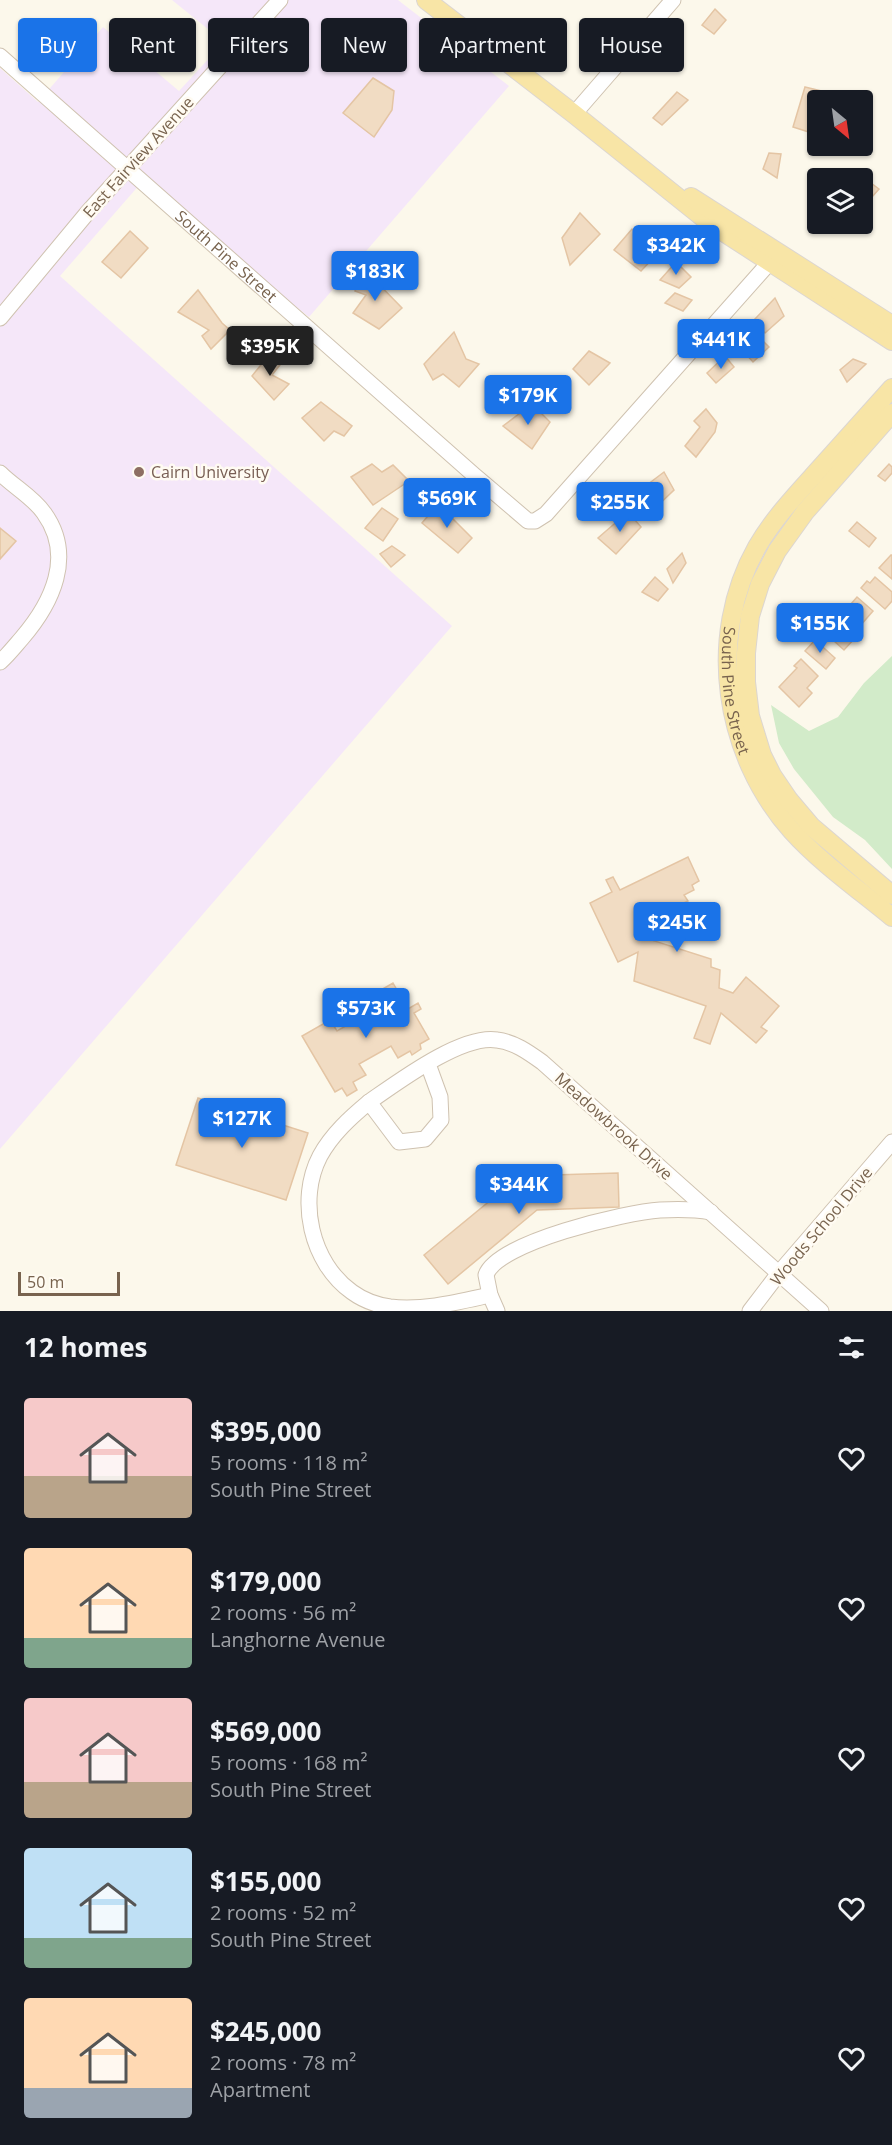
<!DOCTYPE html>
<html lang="en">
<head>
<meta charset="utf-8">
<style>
  body { margin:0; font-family:"Open Sans",sans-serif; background:#20242c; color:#f1f3f6; height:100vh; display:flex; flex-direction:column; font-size:22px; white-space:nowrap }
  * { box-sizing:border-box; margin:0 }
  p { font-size:20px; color:#9ea1a6 }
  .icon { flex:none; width:33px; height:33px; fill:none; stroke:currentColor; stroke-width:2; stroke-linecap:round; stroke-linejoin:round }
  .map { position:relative; height:1311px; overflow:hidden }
  .drawer { display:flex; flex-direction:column; background:#171b24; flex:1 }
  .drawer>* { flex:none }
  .guide { position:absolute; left:18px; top:18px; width:856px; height:54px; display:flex; gap:12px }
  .needle { width:39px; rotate:151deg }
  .fabs { position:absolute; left:807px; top:90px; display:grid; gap:12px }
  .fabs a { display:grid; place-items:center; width:66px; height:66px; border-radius:6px; background:#171b24; box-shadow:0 2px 4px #0004; font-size:30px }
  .scale { position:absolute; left:18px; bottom:15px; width:102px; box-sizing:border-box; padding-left:6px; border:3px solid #78634e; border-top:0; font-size:16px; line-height:21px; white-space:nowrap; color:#78634e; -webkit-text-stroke:4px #fffbf2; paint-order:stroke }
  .price { position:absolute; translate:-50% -51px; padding:0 14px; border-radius:6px; background:#1a73e8; color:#fff; font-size:20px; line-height:39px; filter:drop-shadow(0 2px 3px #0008) }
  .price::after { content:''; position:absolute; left:50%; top:36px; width:18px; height:14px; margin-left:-9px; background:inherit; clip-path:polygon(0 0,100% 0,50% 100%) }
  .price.active { background:#222; color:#fff }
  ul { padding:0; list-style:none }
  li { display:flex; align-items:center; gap:18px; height:150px; padding:0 24px }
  li span { display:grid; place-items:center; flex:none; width:168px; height:120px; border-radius:6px; color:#555 }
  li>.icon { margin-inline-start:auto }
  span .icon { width:72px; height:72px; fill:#fffc; stroke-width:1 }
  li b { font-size:26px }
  h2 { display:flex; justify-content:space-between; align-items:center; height:72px; padding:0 24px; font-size:26px }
  .pill { padding:0 21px; border-radius:6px; background:#171b24; box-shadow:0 2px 4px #0004; font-size:21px; line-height:54px }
  .pill.active { background:#1a73e8; color:#fff }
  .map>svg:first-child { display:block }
</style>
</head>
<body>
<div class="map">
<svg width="892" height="1311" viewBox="0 0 892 1311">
  <rect width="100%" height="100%" fill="#fcf8eb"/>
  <polygon fill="#f5e7f9" points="172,0 398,0 509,86 309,317 141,183 60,276 452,626 0,1149 0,68 38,102 103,27 179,91 224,42"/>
  <polygon fill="#d2ebc9" points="892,656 892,869 865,840 833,817 794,769 779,743 771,705 809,731 838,717 864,683"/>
  <g fill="#f1dcc3" stroke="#e4c5a4" stroke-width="1.5">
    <polygon points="715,9 726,20 714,34 702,25"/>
    <polygon points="373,78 394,91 392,110 374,137 343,113"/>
    <polygon points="805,87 830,93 828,100 818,100 818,128 815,134 793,127"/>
    <polygon points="677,92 688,100 662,125 653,118"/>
    <polygon points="769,153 781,154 777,178 763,169"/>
    <polygon points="859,174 879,189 864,206 862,204 862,178 854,178"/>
    <polygon points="580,213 600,234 570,265 562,238"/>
    <polygon points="632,229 657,254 641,271 614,250"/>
    <polygon points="130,231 148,248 121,278 102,262"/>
    <polygon points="676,262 691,277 679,288 660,280"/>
    <polygon points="362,267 402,308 379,329 353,313 366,295 355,291"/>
    <polygon points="198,290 222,323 230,330 211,349 202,336 209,330 178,312"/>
    <polygon points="675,293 692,300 683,311 665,303"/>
    <polygon points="775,298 784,316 765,333 754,320"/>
    <polygon points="454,332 466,359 479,364 459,387 443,374 433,380 424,364"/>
    <polygon points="760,338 769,347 753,362 745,353"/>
    <polygon points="272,351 280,365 272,375 289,384 274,400 252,376"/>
    <polygon points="589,351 610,363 589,385 573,369"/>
    <polygon points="725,356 734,367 716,383 707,373"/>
    <polygon points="853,359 866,364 847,382 840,370"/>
    <polygon points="321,402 352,426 344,436 334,431 324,441 302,418"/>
    <polygon points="532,404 550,422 532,449 503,426"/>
    <polygon points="706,409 717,423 715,432 696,457 685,446 700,427 694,421"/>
    <polygon points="372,464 382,472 393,465 409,481 373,505 351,477"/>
    <polygon points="889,464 892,467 892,473 885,481 878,476"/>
    <polygon points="664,472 674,490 653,510 635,494"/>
    <polygon points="438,504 472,538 458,553 422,523"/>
    <polygon points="382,508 398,519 383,541 365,528"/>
    <polygon points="628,512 641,527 616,554 598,538"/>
    <polygon points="857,522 876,538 869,547 849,531"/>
    <polygon points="0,528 16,541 0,559"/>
    <polygon points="392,546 405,555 391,567 380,554"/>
    <polygon points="682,553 686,563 673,583 667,569"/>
    <polygon points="891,555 892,555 892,579 879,568"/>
    <polygon points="655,577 668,589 658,601 642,592"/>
    <polygon points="875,577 892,592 892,601 885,609 861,588 867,581 870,583"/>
    <polygon points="857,597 873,611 860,626 844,612"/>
    <polygon points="833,621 854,639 844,650 823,631"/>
    <polygon points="815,640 835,658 826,669 805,651"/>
    <polygon points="801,659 818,676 807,688 812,693 799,707 779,687 797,668 794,666"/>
    <polygon points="688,857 699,881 692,885 694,890 684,895 688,901 640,924 648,939 711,959 711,967 720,970 719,988 733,993 746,977 779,1006 761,1027 767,1031 756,1043 721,1013 710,1044 694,1038 706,1006 634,981 638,952 618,962 590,903 612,892 606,880 613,877 620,890"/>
    <polygon points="393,983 408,1009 418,1003 421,1009 414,1013 429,1039 420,1044 421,1049 412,1055 410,1051 398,1058 391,1046 359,1064 366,1075 353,1082 357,1090 347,1096 342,1088 335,1092 302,1036 330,1020 337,1031 379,1007 372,995"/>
    <polygon points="198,1098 308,1133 286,1200 176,1165"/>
    <polygon points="618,1173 619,1207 537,1210 448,1284 424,1255 520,1176"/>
  </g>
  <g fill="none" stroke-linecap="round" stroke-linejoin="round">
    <g stroke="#cfc2b0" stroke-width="17">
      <g id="minor">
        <path id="s1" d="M0,56L474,475L528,521H535L546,514L769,263"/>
        <polyline points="574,114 673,0"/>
        <polyline points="0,318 88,212 280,0"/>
        <path d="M0,473C14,487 33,497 44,513C75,556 52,603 22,638C15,646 8,655 0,662"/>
        <path d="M428,1064L440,1097L441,1120L425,1139L399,1142L369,1102C351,1117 332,1134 320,1156C297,1200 311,1263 352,1292C363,1300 377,1305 390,1307C423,1311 458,1302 490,1295"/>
        <path d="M369,1102C398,1082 462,1034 497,1040C514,1042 528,1052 542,1062L821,1311"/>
        <path d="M497,1311L490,1295L486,1275C497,1242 627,1212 660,1210C677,1209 694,1209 711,1212"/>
        <polyline points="750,1311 779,1273 892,1142"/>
      </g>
    </g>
    <g stroke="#dcd6d1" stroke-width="20">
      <g id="major">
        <polyline points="426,0 574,114 711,224 892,341"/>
        <polyline points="691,197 892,325"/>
        <path id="s2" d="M892,388C866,417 839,447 813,476C793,498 772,521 757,547C706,637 724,755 792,831C821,863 858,889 892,917"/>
        <polyline points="892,413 805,512 777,551 760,584 750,616 746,653 746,682 750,716 762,755 772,775 789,800 811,826 892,895"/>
      </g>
    </g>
    <use href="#minor" stroke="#fff" stroke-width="15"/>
    <use href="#major" stroke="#f8e5a6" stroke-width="18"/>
  </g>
  <circle fill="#8d6e63" stroke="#fffbf2" stroke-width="2" cx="139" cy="472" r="6"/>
  <g text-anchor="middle" stroke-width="5" stroke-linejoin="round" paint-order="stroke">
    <g font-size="16" fill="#78634e" stroke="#fffbf2">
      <text transform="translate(138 157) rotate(-48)" y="6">East Fairview Avenue</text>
      <text dy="6" stroke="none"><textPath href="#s1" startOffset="302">South Pine Street</textPath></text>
      <text dy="6" stroke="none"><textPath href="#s2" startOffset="358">South Pine Street</textPath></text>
      <text transform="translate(614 1126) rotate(42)" y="6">Meadowbrook Drive</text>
      <text transform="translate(821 1226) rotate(-50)" y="6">Woods School Drive</text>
    </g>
    <g font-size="16" fill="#785e54" stroke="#fffbf2" text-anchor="start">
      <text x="151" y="478">Cairn University</text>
    </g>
  </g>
</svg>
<div class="fabs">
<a><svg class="needle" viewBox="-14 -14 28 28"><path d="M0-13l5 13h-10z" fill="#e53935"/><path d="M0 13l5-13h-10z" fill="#9ea1a6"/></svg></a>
<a><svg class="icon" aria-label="layers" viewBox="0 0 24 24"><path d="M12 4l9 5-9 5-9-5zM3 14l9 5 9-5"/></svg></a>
</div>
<div class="scale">50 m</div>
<b class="price" style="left:676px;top:276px">$342K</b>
<b class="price" style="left:375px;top:302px">$183K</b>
<b class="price" style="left:721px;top:370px">$441K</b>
<b class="price active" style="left:270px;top:377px">$395K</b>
<b class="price" style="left:528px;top:426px">$179K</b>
<b class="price" style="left:447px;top:529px">$569K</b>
<b class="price" style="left:620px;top:533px">$255K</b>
<b class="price" style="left:820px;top:654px">$155K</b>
<b class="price" style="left:677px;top:953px">$245K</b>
<b class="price" style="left:366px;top:1039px">$573K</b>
<b class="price" style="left:242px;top:1149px">$127K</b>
<b class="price" style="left:519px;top:1215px">$344K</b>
<div class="guide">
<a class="pill active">Buy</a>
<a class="pill">Rent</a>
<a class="pill">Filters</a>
<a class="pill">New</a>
<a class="pill">Apartment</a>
<a class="pill">House</a>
</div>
</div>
<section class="drawer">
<h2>12 homes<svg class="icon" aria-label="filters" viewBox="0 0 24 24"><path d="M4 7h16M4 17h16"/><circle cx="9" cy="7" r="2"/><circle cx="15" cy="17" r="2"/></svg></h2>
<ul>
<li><span style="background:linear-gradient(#f6c9c9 65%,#b9a48a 0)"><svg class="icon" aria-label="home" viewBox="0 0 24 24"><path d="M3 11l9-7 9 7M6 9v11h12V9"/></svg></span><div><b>$395,000</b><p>5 rooms · 118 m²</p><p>South Pine Street</p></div><svg class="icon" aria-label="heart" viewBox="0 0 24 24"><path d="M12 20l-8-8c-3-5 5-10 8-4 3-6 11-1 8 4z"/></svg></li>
<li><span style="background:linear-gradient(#ffd9b3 75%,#7fa58c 0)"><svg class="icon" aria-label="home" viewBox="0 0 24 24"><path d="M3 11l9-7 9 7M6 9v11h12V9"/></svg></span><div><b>$179,000</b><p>2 rooms · 56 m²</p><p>Langhorne Avenue</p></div><svg class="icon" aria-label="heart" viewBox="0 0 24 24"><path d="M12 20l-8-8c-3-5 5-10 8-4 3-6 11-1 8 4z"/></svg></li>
<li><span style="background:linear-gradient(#f6c9c9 70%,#b9a48a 0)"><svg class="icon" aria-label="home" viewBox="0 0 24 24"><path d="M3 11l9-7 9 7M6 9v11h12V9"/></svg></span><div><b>$569,000</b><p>5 rooms · 168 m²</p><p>South Pine Street</p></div><svg class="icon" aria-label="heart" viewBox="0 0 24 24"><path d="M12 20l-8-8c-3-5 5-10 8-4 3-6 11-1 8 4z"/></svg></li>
<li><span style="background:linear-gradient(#bfe0f5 75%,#7fa58c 0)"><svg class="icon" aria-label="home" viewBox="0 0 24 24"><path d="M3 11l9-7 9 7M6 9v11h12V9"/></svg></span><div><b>$155,000</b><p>2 rooms · 52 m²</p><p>South Pine Street</p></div><svg class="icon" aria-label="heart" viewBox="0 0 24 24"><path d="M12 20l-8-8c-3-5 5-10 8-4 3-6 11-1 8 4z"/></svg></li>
<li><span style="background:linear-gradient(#ffd9b3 75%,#9aa5b1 0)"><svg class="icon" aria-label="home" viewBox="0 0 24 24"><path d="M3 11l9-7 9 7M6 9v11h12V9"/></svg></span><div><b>$245,000</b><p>2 rooms · 78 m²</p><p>Apartment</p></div><svg class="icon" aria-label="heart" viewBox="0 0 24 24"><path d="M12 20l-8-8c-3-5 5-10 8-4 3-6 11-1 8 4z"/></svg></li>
</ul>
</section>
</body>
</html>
